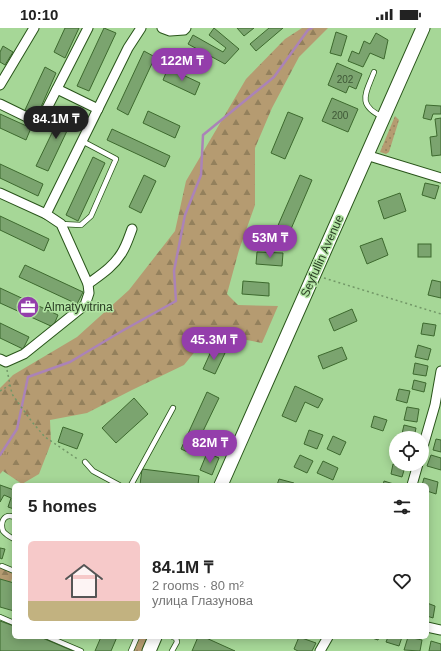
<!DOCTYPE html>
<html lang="en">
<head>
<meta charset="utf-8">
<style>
  body { margin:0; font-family:Helvetica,sans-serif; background:#f6f6f6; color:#222; height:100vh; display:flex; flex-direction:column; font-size:15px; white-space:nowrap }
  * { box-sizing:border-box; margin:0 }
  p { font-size:13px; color:#767676 }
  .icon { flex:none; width:22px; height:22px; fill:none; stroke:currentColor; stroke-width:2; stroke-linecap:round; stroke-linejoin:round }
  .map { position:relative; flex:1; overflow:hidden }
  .sheet { position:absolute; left:12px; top:455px; width:417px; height:156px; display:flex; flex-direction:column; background:#fff; border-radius:6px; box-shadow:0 2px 10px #0003 }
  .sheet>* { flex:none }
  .buttons { position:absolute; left:389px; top:403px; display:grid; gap:8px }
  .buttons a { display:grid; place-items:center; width:40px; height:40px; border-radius:50%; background:#fff; box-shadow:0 2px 10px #0003; font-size:20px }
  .price { position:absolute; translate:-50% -34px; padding:0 9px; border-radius:14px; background:#943eab; color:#fff; font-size:13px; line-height:26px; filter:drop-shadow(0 1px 2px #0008) }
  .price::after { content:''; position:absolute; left:50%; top:24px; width:12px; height:9px; margin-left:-6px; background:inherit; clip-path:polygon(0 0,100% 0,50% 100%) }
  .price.on { background:#222; color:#fff }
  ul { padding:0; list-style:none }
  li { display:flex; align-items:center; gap:12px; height:100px; padding:0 16px }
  li span { display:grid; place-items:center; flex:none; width:112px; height:80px; border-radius:6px; color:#555 }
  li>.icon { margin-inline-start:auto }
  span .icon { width:48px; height:48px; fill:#fffc; stroke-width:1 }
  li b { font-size:17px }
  h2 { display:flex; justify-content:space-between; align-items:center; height:48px; padding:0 16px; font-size:17px }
  .status { display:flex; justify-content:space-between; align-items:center; height:28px; padding:0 20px; background:#fff; direction:ltr }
  .status svg { height:11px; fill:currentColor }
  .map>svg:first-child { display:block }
</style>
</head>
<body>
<div class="status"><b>10:10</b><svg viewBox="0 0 49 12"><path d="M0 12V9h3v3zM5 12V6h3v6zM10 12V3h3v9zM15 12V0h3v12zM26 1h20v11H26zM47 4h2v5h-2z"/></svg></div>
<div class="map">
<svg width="441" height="623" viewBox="0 0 441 623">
  <defs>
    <pattern id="grass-dots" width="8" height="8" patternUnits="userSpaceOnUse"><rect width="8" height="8" fill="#b59b71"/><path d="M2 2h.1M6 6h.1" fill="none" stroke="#93805c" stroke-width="1.8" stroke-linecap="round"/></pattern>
    <pattern id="forest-firs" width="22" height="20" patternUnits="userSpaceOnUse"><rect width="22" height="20" fill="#b59b71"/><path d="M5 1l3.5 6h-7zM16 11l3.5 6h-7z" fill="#93805c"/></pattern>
    <pattern id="park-tufts" width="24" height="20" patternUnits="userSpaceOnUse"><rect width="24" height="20" fill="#b59b71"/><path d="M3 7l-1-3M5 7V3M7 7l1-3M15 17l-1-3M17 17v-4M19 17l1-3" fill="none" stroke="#93805c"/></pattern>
  </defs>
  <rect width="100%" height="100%" fill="#a6d797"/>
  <polygon fill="url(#grass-dots)" points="395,88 399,92 389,124 386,126 380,124"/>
  <g fill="url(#forest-firs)">
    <polygon points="302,0 328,0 299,29 272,80 255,120 255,177 239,222 227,266 238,277 278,278 262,315 210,305 184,337 132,362 87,385 50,392 51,415 39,446 22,456 0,441 0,360 13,347 77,309 129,262 175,203 186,153 246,51 285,11"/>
    <polygon points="0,536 14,543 11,554 0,551"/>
    <polygon points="137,609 152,609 146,623 131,623"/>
  </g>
  <polygon fill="url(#park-tufts)" points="0,410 16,417 22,428 8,437 0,446"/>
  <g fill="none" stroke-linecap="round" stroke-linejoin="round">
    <polyline stroke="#ab83b7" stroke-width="2.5" points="0,427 17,401 28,349 70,334 122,303 176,273 174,243 185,187 201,147 203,107 274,49 308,2 312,0"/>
  </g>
  <g fill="#7ba46f" stroke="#3d692e">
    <polygon points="65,0 79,0 65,30 54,24"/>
    <polygon points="104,0 116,5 89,63 77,58"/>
    <polygon points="214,0 239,21 225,36 188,16 193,7 223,24 226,20 209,7"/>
    <polygon points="237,0 254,0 244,8"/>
    <polygon points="269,0 283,0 256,23 250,16"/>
    <polygon points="336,4 347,8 341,28 330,25"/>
    <polygon points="376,5 388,12 384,31 370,25 363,39 348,33 352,23 359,26 364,13 370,16"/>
    <polygon points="3,18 13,24 5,37 0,34 0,24"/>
    <polygon points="144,23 155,29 128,87 117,81"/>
    <polygon points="337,35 362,46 356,61 349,58 346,65 328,57"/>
    <polygon points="45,39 56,45 37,88 25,82"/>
    <polygon points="168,40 200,55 195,67 163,52"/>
    <polygon points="332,70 358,81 348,104 322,93"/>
    <polygon points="426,77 441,78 441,86 433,86 431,92 423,90"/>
    <polygon points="64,80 75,86 48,143 36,138"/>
    <polygon points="148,83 180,98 175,110 143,95"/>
    <polygon points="288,84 303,90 285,131 271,125"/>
    <polygon points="0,86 31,100 26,112 0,100"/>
    <polygon points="441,90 441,127 432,128 430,109 437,108 435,91"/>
    <polygon points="112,101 170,128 165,139 107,112"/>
    <polygon points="93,129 105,135 78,193 66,187"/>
    <polygon points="0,136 43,156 38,168 0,150"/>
    <polygon points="144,147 156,153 141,185 129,179"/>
    <polygon points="300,147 312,152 288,208 276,202"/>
    <polygon points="425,155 439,158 435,171 422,167"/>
    <polygon points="400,165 406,183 384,191 378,173"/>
    <polygon points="0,188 49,211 44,223 0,202"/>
    <polygon points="382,210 388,227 367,236 360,218"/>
    <rect x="418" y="216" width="13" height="13"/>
    <polygon points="257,224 283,225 282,238 256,236"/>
    <polygon points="25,237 83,264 77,276 19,249"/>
    <polygon points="432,252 441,254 441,270 428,267"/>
    <polygon points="243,253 269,255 269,268 242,266"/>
    <polygon points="0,260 58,287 53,299 0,275"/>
    <polygon points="352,281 357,293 334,303 329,291"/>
    <polygon points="0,295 29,309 23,321 0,310"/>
    <polygon points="423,295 436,297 434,308 421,306"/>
    <polygon points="418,317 431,321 428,332 415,329"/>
    <polygon points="213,319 225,325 215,346 203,341"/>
    <polygon points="342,319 347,331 323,341 318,328"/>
    <polygon points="415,335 428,338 426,348 413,346"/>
    <polygon points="414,352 426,355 424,364 412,361"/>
    <polygon points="295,358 323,371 318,380 305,374 296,394 282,388"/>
    <polygon points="399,361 410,363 407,375 396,372"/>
    <polygon points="207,364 219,370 192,426 181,421"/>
    <polygon points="134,370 148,386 116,415 102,400"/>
    <polygon points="407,379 419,381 417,394 404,392"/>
    <polygon points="374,388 387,392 383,403 371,399"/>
    <polygon points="404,397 416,400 414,410 401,410"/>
    <polygon points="63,399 83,406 77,421 58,414"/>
    <polygon points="309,402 323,407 317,421 304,416"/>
    <polygon points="333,408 346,414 340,427 327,421"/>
    <polygon points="436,411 441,412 441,424 433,422"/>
    <polygon points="207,425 219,430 212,447 200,442"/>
    <polygon points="300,427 313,433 307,445 294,439"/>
    <polygon points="431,427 441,430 441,442 427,438"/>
    <polygon points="323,433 338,440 333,452 317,445"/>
    <polygon points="393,436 405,439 402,449 391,446"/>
    <polygon points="142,441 199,448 198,457 140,457"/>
    <polygon points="424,450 438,454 436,466 427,463 427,457 422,457"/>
    <polygon points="279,451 294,455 293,457 277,457"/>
    <polygon points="384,453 397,457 383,457"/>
    <polygon points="0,457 14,462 14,481 8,479 11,470 4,467 0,474"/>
    <polygon points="0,520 5,521 2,531 0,530"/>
    <polygon points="0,551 14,555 14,583 0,579"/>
    <polygon points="427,575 435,578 433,590 427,588"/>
    <polygon points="0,593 14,598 14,609 40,609 73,623 0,623"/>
    <polygon points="101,609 117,609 111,623 95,623"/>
    <polygon points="198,609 204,609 235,623 192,623"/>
    <polygon points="299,609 316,615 312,623 298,623 294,621"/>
    <polygon points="369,609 379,609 378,612"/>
    <polygon points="388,609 402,609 399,618 386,614"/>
    <polygon points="408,609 422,612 420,623 404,622"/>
    <polygon points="431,613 441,616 441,623 429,623"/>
  </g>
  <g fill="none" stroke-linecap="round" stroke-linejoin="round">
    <g stroke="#29551a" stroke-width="6">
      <g id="service">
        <path d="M374,44C366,65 356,77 383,89"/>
        <polyline points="61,196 81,197 91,188 116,131 82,113"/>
        <polyline points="85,434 93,443 119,457"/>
        <polyline points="131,457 173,380"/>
        <path d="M14,489C4,485 0,494 3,503C6,507 10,509 14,511"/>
        <polyline points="2,538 14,543"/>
        <polyline points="0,589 14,595"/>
        <polyline points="48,609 81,623"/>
        <polyline points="131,623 137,609"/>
        <polyline points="172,623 177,614 176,610 173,609"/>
      </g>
    </g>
    <g stroke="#29551a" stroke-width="11">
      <g id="minor">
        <polyline points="162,0 170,3 184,2 186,0"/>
        <polyline points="0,57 34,0"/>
        <polyline points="57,61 98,81"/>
        <polyline points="0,76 37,94 41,92 88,0"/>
        <polyline points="366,127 441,150"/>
        <polyline points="0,165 46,186 61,196 88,256 89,265 85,277 24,326 6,334 0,331"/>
        <polyline points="46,186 128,20 141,0"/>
        <path d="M88,256C100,247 113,239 121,226C126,219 129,209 132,201"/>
        <polyline points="422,422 435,377 441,343"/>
        <polyline points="412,457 418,436"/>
        <polyline points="427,599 441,602"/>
        <polyline points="320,623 328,609"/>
      </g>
    </g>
    <g stroke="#29551a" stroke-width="15">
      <g id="secondary">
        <polyline points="221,457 423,0"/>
        <polyline points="149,623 155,609"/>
      </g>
    </g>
    <g stroke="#729767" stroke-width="1.5" stroke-dasharray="2 3" stroke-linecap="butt">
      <polyline points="324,250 441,286"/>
      <polyline points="7,342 12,366 32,394 45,409 79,432"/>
      <polyline points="0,363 10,357"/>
    </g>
    <use href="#service" stroke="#fff" stroke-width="4.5"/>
    <use href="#minor" stroke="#fff" stroke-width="9"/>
    <use href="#secondary" stroke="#fff" stroke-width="13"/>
  </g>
  <defs>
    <g id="office-disc" transform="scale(1.15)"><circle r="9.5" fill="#943eab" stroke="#b2e4a3"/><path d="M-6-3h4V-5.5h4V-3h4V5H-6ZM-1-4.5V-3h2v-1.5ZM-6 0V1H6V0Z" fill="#fff"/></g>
  </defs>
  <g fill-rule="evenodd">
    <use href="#office-disc" x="28" y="279"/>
  </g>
  <g text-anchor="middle" stroke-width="3" stroke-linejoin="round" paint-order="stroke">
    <g font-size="10" fill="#3e5736">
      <text x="345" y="55">202</text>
      <text x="340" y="91">200</text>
    </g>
    <g font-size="12" fill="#293d23" stroke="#b2e4a3">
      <text transform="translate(322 228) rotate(-66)" y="4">Seyfullin Avenue</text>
    </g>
    <g font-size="12" fill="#293d23" stroke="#b2e4a3" text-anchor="start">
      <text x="44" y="283">Almatyvitrina</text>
    </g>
  </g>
</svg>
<div class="buttons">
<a><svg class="icon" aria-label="locate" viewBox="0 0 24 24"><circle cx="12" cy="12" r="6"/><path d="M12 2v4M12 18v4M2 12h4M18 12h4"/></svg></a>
</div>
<b class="price" style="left:182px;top:54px">122M ₸</b>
<b class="price on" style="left:56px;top:112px">84.1M ₸</b>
<b class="price" style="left:270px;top:231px">53M ₸</b>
<b class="price" style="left:214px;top:333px">45.3M ₸</b>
<b class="price" style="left:210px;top:436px">82M ₸</b>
<section class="sheet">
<h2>5 homes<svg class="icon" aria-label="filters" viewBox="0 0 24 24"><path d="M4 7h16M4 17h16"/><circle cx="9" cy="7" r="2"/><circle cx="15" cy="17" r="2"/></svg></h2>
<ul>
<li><span style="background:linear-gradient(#f6c9c9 75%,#c2b280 0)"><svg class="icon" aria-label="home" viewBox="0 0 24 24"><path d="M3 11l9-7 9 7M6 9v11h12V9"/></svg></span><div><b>84.1M ₸</b><p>2 rooms · 80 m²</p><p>улица Глазунова</p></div><svg class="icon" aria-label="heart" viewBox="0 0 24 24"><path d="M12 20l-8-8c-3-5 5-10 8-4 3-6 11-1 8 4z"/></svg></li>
</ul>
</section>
</div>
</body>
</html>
